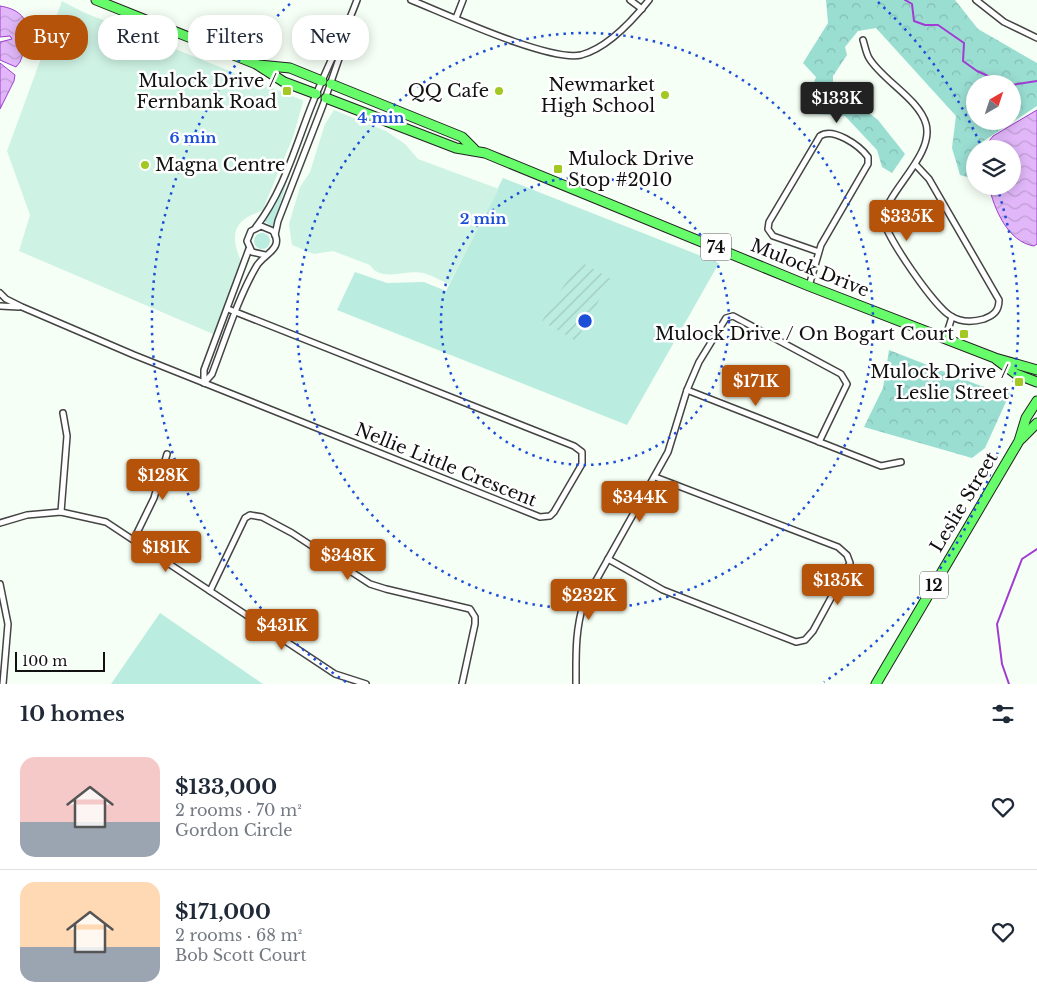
<!DOCTYPE html>
<html lang="en">
<head>
<meta charset="utf-8">
<style>
  body { margin:0; font-family:"Libre Baskerville",serif; background:#f6f6f7; color:#1f2937; height:100vh; display:flex; flex-direction:column; font-size:19px; white-space:nowrap }
  * { box-sizing:border-box; margin:0 }
  p { font-size:16px; color:#747a83 }
  .icon { flex:none; width:28px; height:28px; fill:none; stroke:currentColor; stroke-width:2; stroke-linecap:round; stroke-linejoin:round }
  .map { position:relative; height:684px; overflow:hidden }
  .side { display:flex; flex-direction:column; background:#fff; flex:1 }
  .side>* { flex:none }
  .top-card { position:absolute; left:15px; top:15px; width:500px; height:45px; display:flex; gap:10px }
  .needle { width:32px; rotate:39deg }
  .controls { position:absolute; left:966px; top:75px; display:grid; gap:10px }
  .controls a { display:grid; place-items:center; width:55px; height:55px; border-radius:50%; background:#fff; box-shadow:0 2px 12px #0003; font-size:25px }
  .scale { position:absolute; left:15px; bottom:12px; width:90px; box-sizing:border-box; padding-left:5px; border:2px solid #111; border-top:0; font-size:14px; line-height:18px; white-space:nowrap; color:#111; -webkit-text-stroke:4px #fff; paint-order:stroke }
  .price { position:absolute; translate:-50% -42px; padding:0 11px; border-radius:5px; background:#b45309; color:#fff; font-size:16px; line-height:32px; filter:drop-shadow(0 1px 2px #0008) }
  .price::after { content:''; position:absolute; left:50%; top:30px; width:15px; height:11px; margin-left:-8px; background:inherit; clip-path:polygon(0 0,100% 0,50% 100%) }
  .price.on { background:#222; color:#fff }
  ul { padding:0; list-style:none }
  li { display:flex; align-items:center; gap:15px; height:125px; padding:0 20px }
  li+li { border-top:1px solid #e0e1e3 }
  li span { display:grid; place-items:center; flex:none; width:140px; height:100px; border-radius:15px; color:#555 }
  li>.icon { margin-inline-start:auto }
  span .icon { width:60px; height:60px; fill:#fffc; stroke-width:1 }
  li b { font-size:21px }
  h2 { display:flex; justify-content:space-between; align-items:center; height:60px; padding:0 20px; font-size:21px }
  .pill { padding:0 18px; border-radius:20px; background:#fff; box-shadow:0 2px 12px #0003; font-size:18px; line-height:45px }
  .pill.on { background:#b45309; color:#fff }
  .map>svg:first-child { display:block }
</style>
</head>
<body>
<div class="map">
<svg width="1037" height="684" viewBox="0 0 1037 684">
  <defs>
    <pattern id="forest-crowns" width="20" height="18" patternUnits="userSpaceOnUse" patternTransform="scale(1.25)"><rect width="20" height="18" fill="#9aded2"/><path d="M2 6a3 3 0 1 1 6 0M12 15a3 3 0 1 1 6 0" fill="none" stroke="#84bdb3"/></pattern>
    <pattern id="garden-furrows" width="10" height="10" patternUnits="userSpaceOnUse" patternTransform="scale(1.25)"><rect width="10" height="10" fill="#bbece0"/><path d="M-1 1l2-2M0 10L10 0M9 11l2-2" fill="none" stroke="#a0c9bf"/></pattern>
    <pattern id="water-waves" width="16" height="10" patternUnits="userSpaceOnUse" patternTransform="scale(1.25)"><rect width="16" height="10" fill="#e1b7f9"/><path d="M0 5q4-4 8 0t8 0" fill="none" stroke="#c09cd4"/></pattern>
  </defs>
  <rect width="100%" height="100%" fill="#f5fff5"/>
  <g fill="#bbece0">
    <polygon points="292,164 273,227 264,221 274,207"/>
    <polygon points="503,178 719,263 627,425 337,310 355,272 387,283 424,282 446,291"/>
    <circle cx="262" cy="241" r="8"/>
    <polygon points="160,613 263,684 111,684"/>
  </g>
  <g fill="url(#forest-crowns)" fill-rule="evenodd">
    <path d="M826,0H955L978,29L1037,63V106L982,142L981,149H975L974,179L960,175L952,148L956,116L876,28L858,31L845,47L847,55L833,76V85L878,120L905,154L892,173L882,167L877,150L845,116L802,113L816,77L803,63L828,23ZM975,84H1012V121H975Z"/>
    <polygon points="889,350 981,386 1010,393 985,448 972,458 864,427 883,388"/>
  </g>
  <polygon fill="url(#garden-furrows)" points="579,261 611,279 576,341 542,321"/>
  <g fill="#cef3e5">
    <path d="M62,1L83,12L302,100L303,102L293,137L263,209C258,214 251,214 246,218C228,230 236,249 242,264L213,334L19,251L30,215L7,151Z"/>
    <path d="M334,110L386,131L405,144L418,159L499,189L449,284C441,281 432,275 423,273C407,269 381,283 370,265L333,251L314,254L292,245L289,224L300,187L310,172L325,124Z"/>
  </g>
  <g fill="url(#water-waves)" stroke="#a13bd3">
    <path d="M0,6C18,9 25,16 31,33L20,62L16,67L0,60V42L12,39L10,36L0,37Z"/>
    <polygon points="0,63 15,75 14,81 0,109"/>
    <path d="M1037,110V244L1034,246C1008,242 994,209 989,186H1012V149H983L993,136Z"/>
  </g>
  <g fill="none" stroke-linecap="round" stroke-linejoin="round">
    <g stroke="#a13bd3" stroke-width="2">
      <polyline points="905,0 912,4 914,21 925,25 938,25 964,43 963,61 977,71 1006,84"/>
      <polyline points="1012,85 1037,81"/>
      <polyline points="1009,684 1002,664 997,624 1022,559 1037,549"/>
    </g>
    <g stroke="#444" stroke-width="8">
      <g id="minor">
        <path d="M411,0C446,14 549,62 581,55C608,48 633,20 649,0"/>
        <polyline points="630,0 642,9"/>
        <polyline points="976,0 1004,22 1037,38"/>
        <polyline points="456,18 463,0"/>
        <path d="M863,40C865,46 866,53 869,58C882,80 919,99 926,124C935,156 883,194 884,220C885,235 936,309 951,316C960,322 973,322 984,319C994,315 999,311 999,300L929,179L915,164"/>
        <path d="M256,227C284,191 296,144 313,102C327,67 344,35 357,0"/>
        <polyline points="275,235 278,221 323,105 342,50 342,39"/>
        <path d="M809,286L821,245L868,164V157C859,145 833,127 820,136L769,222L768,229L773,236L819,252"/>
        <polyline points="0,293 6,299 22,307 134,355 540,517 550,516 554,512 582,464 582,452 574,446 228,309"/>
        <polyline points="0,306 19,307"/>
        <polyline points="945,339 952,317"/>
        <path d="M204,383L212,374C225,340 238,298 256,267C263,254 285,249 273,231L261,226L251,231L247,241L252,252L265,255"/>
        <polyline points="204,383 204,370 249,249"/>
        <polyline points="687,390 881,466 901,462"/>
        <polyline points="61,512 67,436 63,413"/>
        <polyline points="0,523 27,515 61,512 106,522 335,674 366,684"/>
        <polyline points="134,539 154,498 167,454"/>
        <polyline points="608,559 663,590 796,642 805,640 813,631 850,563 847,555 838,547 655,477"/>
        <polyline points="0,584 8,624 3,684"/>
        <polyline points="210,591 245,518 250,515 262,517 292,533 370,584 386,589 470,609 475,617 475,624 462,684"/>
        <path d="M576,684C576,655 575,630 584,602L668,452L687,390L699,362L726,318L733,316L841,374L847,384L819,442"/>
      </g>
    </g>
    <g stroke="#222" stroke-width="11">
      <g id="primary">
        <polyline points="96,0 256,64 284,82 316,94"/>
        <polyline points="259,65 290,68 322,81"/>
        <polyline points="331,84 462,137 474,149"/>
        <polyline points="326,98 456,148 485,153 809,286 995,358 1037,370"/>
        <polyline points="997,360 1016,374 1037,382"/>
        <polyline points="1021,439 1037,423"/>
        <polyline points="876,684 1019,441 1026,418 1037,401"/>
      </g>
    </g>
    <use href="#minor" stroke="#fff" stroke-width="5"/>
    <use href="#primary" stroke="#67fd6a" stroke-width="9"/>
  </g>
  <g fill="none" stroke="#1d4ed8" stroke-width="2.5" stroke-dasharray="2.5 5">
    <circle cx="585" cy="321" r="144"/>
    <circle cx="585" cy="321" r="288"/>
    <path d="M346 682A433 433 0 0 1 292 2M878 2A433 433 0 0 1 982 148M997 187A433 433 0 0 1 824 682"/>
  </g>
  <g fill="#a3c821" stroke="#fff" stroke-width="2">
    <rect x="282" y="86" width="10" height="10" rx="2.5"/>
    <circle cx="499" cy="91" r="5"/>
    <circle cx="665" cy="95" r="5"/>
    <circle cx="145" cy="165" r="5"/>
    <rect x="553" y="164" width="10" height="10" rx="2.5"/>
    <rect x="959" y="329" width="10" height="10" rx="2.5"/>
    <rect x="1014" y="377" width="10" height="10" rx="2.5"/>
  </g>
  <g text-anchor="middle" stroke-width="5" stroke-linejoin="round" paint-order="stroke">
    <g fill="#fff" stroke="#585858" stroke-width="1">
      <rect x="701" y="233.5" width="30" height="27" rx="4"/>
      <rect x="920" y="571.5" width="28" height="27" rx="4"/>
    </g>
    <g font-size="16" font-weight="bold" fill="#111">
      <text x="716" y="253">74</text>
      <text x="934" y="591">12</text>
    </g>
    <g font-size="18" fill="#111" stroke="#fff" text-anchor="end">
      <text x="277" y="87">Mulock Drive /<tspan x="277" dy="21">Fernbank Road</tspan></text>
      <text x="655" y="91">Newmarket<tspan x="655" dy="21">High School</tspan></text>
      <text x="489" y="97">QQ Cafe</text>
      <text x="568" y="165" text-anchor="start">Mulock Drive<tspan x="568" dy="21">Stop #2010</tspan></text>
      <text x="155" y="171" text-anchor="start">Magna Centre</text>
      <text x="954" y="340">Mulock Drive / On Bogart Court</text>
      <text x="1009" y="378">Mulock Drive /<tspan x="1009" dy="21">Leslie Street</tspan></text>
    </g>
    <g font-size="18" fill="#111" stroke="#fff">
      <text transform="translate(810 268) rotate(22)" y="6">Mulock Drive</text>
      <text transform="translate(446 465) rotate(22)" y="6">Nellie Little Crescent</text>
      <text transform="translate(964 502) rotate(-59)" y="6">Leslie Street</text>
    </g>
  </g>
  <circle cx="585" cy="321" r="8" fill="#1d4ed8" stroke="#fff" stroke-width="2.5"/>
  <g font-size="15" text-anchor="middle" font-weight="bold" fill="#1d4ed8" stroke="#fff" stroke-width="5" stroke-linejoin="round" paint-order="stroke">
    <text x="381" y="123">4 min</text>
    <text x="193" y="143">6 min</text>
    <text x="483" y="224">2 min</text>
  </g>
</svg>
<div class="controls">
<a><svg class="needle" viewBox="-14 -14 28 28"><path d="M0-13l5 13h-10z" fill="#e53935"/><path d="M0 13l5-13h-10z" fill="#747a83"/></svg></a>
<a><svg class="icon" aria-label="layers" viewBox="0 0 24 24"><path d="M12 4l9 5-9 5-9-5zM3 14l9 5 9-5"/></svg></a>
</div>
<div class="scale">100 m</div>
<b class="price on" style="left:837px;top:124px">$133K</b>
<b class="price" style="left:907px;top:242px">$335K</b>
<b class="price" style="left:756px;top:407px">$171K</b>
<b class="price" style="left:163px;top:501px">$128K</b>
<b class="price" style="left:640px;top:523px">$344K</b>
<b class="price" style="left:166px;top:573px">$181K</b>
<b class="price" style="left:348px;top:581px">$348K</b>
<b class="price" style="left:838px;top:606px">$135K</b>
<b class="price" style="left:589px;top:621px">$232K</b>
<b class="price" style="left:282px;top:651px">$431K</b>
<div class="top-card">
<a class="pill on">Buy</a>
<a class="pill">Rent</a>
<a class="pill">Filters</a>
<a class="pill">New</a>
</div>
</div>
<section class="side">
<h2>10 homes<svg class="icon" aria-label="filters" viewBox="0 0 24 24"><path d="M4 7h16M4 17h16"/><circle cx="9" cy="7" r="2"/><circle cx="15" cy="17" r="2"/></svg></h2>
<ul>
<li><span style="background:linear-gradient(#f6c9c9 65%,#9aa5b1 0)"><svg class="icon" aria-label="home" viewBox="0 0 24 24"><path d="M3 11l9-7 9 7M6 9v11h12V9"/></svg></span><div><b>$133,000</b><p>2 rooms · 70 m²</p><p>Gordon Circle</p></div><svg class="icon" aria-label="heart" viewBox="0 0 24 24"><path d="M12 20l-8-8c-3-5 5-10 8-4 3-6 11-1 8 4z"/></svg></li>
<li><span style="background:linear-gradient(#ffd9b3 65%,#9aa5b1 0)"><svg class="icon" aria-label="home" viewBox="0 0 24 24"><path d="M3 11l9-7 9 7M6 9v11h12V9"/></svg></span><div><b>$171,000</b><p>2 rooms · 68 m²</p><p>Bob Scott Court</p></div><svg class="icon" aria-label="heart" viewBox="0 0 24 24"><path d="M12 20l-8-8c-3-5 5-10 8-4 3-6 11-1 8 4z"/></svg></li>
</ul>
</section>
</body>
</html>
